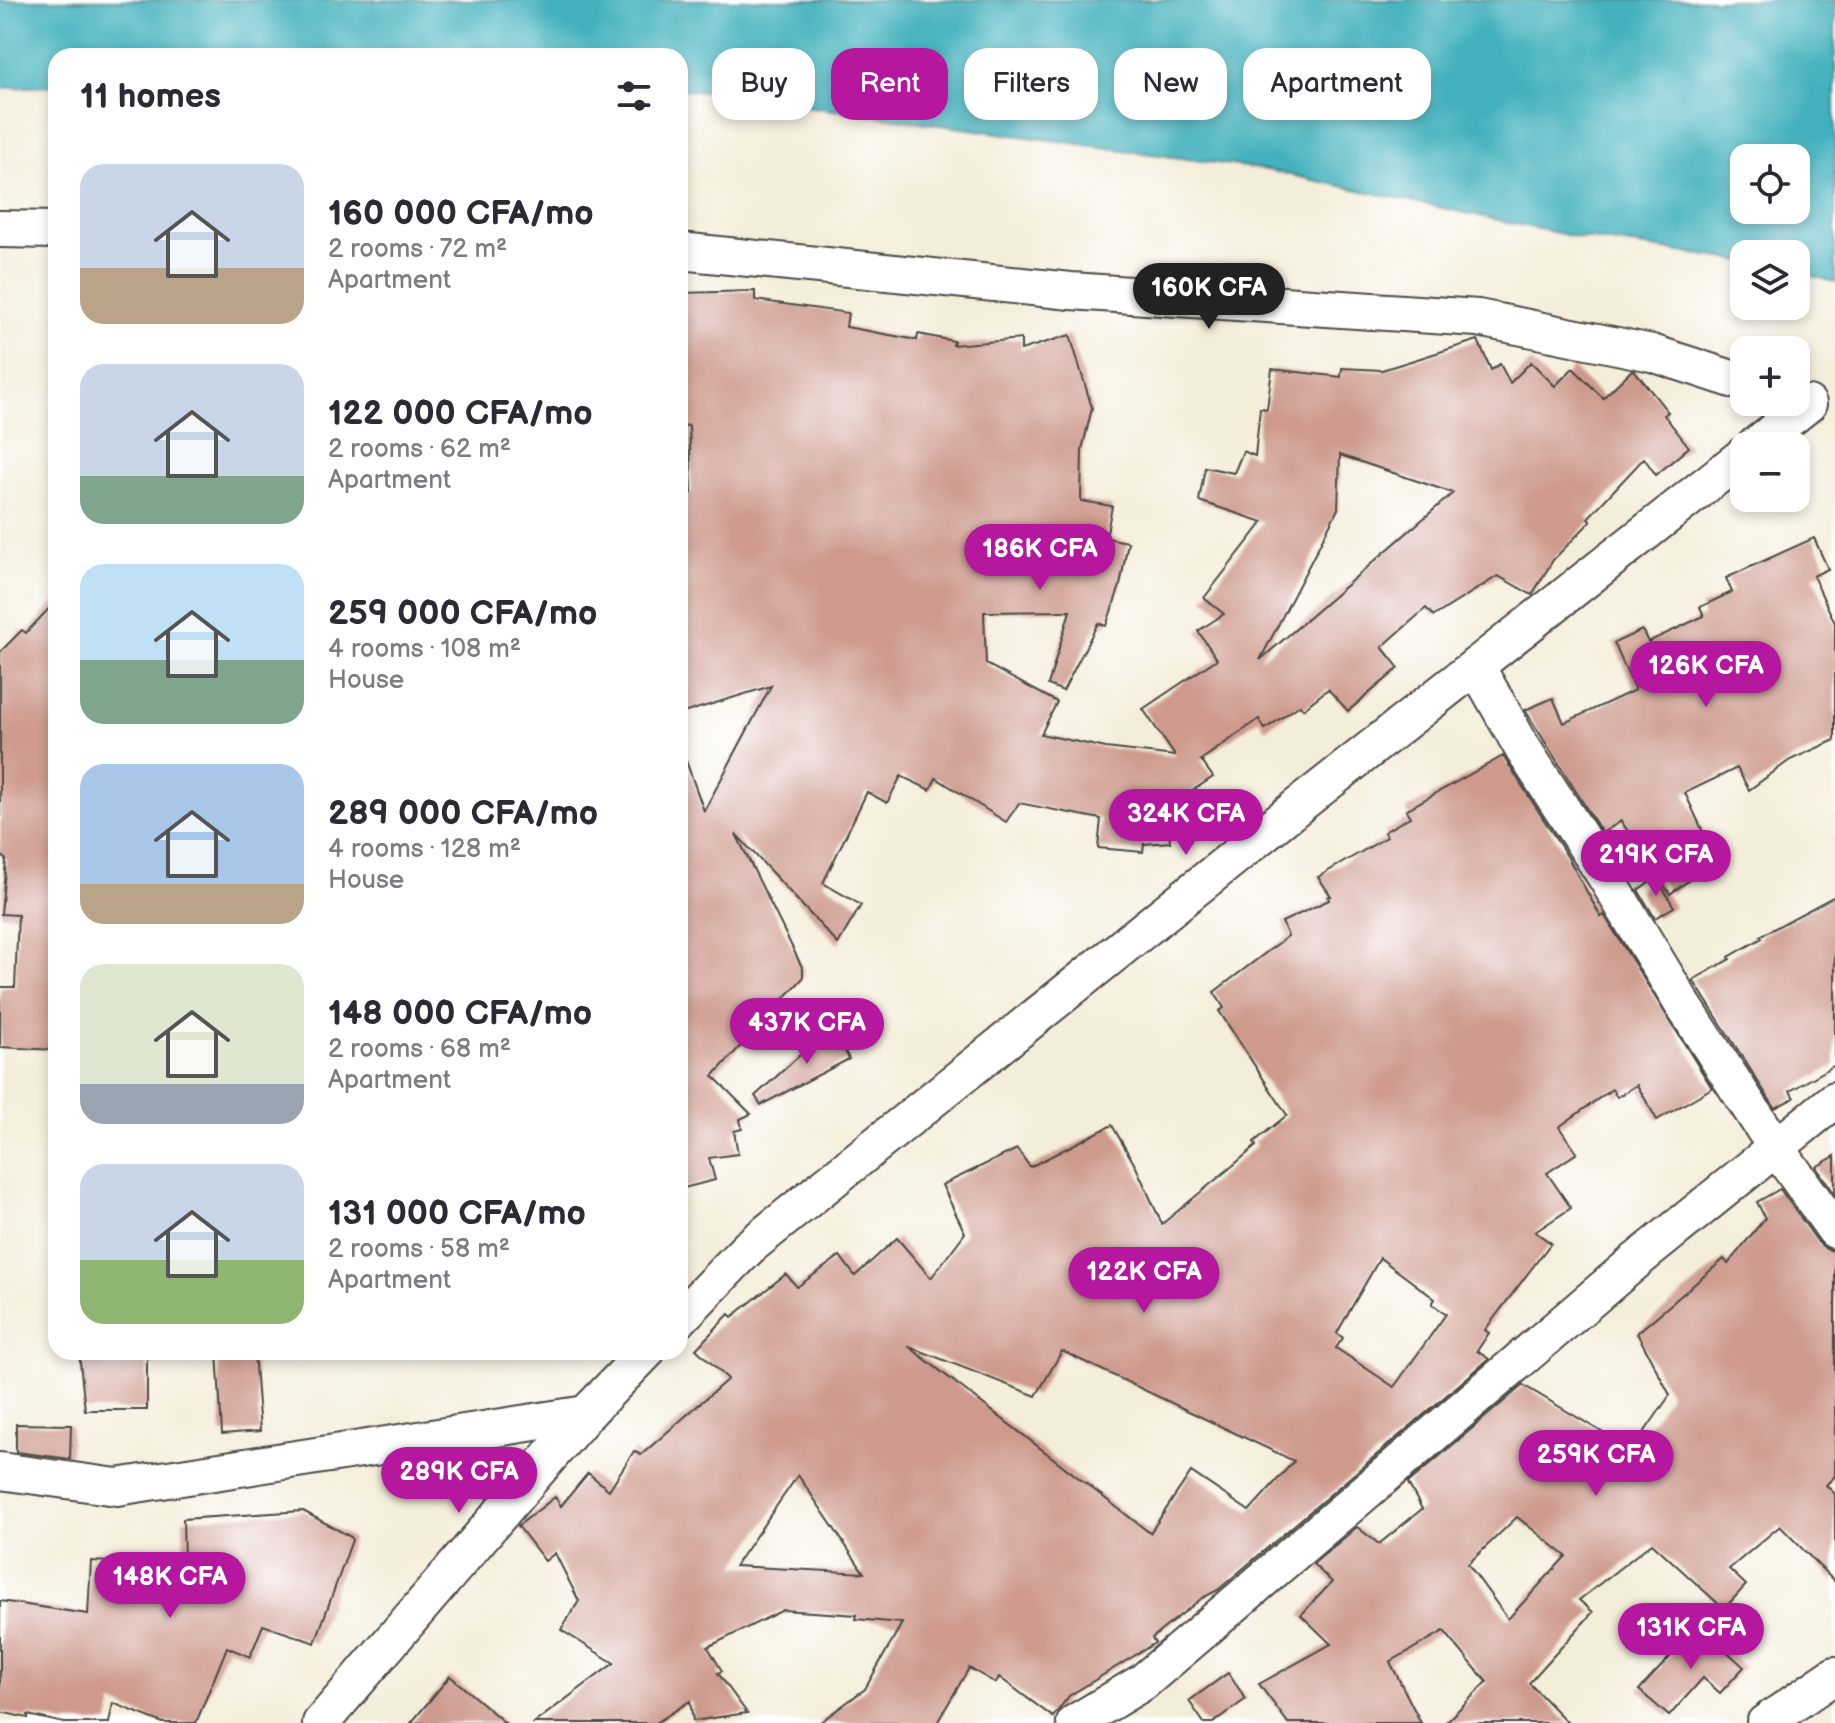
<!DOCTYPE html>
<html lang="en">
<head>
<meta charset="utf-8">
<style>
  body { margin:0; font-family:"Balsamiq Sans",sans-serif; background:#f2f2f3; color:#2b2b33; height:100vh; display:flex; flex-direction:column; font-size:30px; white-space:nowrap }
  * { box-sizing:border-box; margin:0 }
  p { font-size:26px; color:#7c7c81 }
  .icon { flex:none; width:44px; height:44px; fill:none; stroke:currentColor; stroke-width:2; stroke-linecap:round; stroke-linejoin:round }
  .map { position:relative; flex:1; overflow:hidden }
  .side { position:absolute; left:48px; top:48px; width:640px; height:1312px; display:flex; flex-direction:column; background:#fff; border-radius:24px; box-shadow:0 4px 12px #0003 }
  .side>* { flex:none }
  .top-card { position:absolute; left:712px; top:48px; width:760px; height:72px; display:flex; gap:16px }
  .tools { position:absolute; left:1730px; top:144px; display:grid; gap:16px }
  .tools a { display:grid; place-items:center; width:80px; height:80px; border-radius:16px; background:#fff; box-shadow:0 4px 12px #0003; font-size:40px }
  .price { position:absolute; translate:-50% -68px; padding:0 18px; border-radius:28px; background:#b5179e; color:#fff; font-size:26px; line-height:52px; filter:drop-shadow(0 2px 4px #0008) }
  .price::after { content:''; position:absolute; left:50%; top:48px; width:24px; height:18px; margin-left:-12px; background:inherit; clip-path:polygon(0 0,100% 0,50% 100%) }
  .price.active { background:#222; color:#fff }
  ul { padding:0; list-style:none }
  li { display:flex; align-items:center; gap:24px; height:200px; padding:0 32px }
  li span { display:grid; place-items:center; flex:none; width:224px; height:160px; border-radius:24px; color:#555 }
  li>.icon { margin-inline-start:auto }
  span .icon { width:96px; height:96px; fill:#fffc; stroke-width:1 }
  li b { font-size:34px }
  h2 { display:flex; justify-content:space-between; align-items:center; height:96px; padding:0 32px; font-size:34px }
  .pill { padding:0 28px; border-radius:24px; background:#fff; box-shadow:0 4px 12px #0003; font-size:28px; line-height:72px }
  .pill.active { background:#b5179e; color:#fff }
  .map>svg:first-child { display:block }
</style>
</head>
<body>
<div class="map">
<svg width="1835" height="1723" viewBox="0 0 1835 1723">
  <rect width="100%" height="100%" fill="#fff"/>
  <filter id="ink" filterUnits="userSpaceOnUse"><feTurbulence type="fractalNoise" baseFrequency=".0125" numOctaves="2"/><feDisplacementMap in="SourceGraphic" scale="16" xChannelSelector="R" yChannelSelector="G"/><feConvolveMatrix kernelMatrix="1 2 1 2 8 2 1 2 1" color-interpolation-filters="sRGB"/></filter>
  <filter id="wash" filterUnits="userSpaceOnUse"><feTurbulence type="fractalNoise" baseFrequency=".006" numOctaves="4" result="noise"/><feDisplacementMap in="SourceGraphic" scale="32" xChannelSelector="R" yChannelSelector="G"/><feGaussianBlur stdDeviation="1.8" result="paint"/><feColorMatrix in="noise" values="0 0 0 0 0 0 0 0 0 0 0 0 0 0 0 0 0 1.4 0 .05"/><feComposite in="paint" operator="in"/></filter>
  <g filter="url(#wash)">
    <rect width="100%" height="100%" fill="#f4edd9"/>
    <path fill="#42b1bd" stroke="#366e74" stroke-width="2" fill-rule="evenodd" d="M0,0H1835V282L1796,272V254H1744V261L1576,237L1267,170L680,89V56H56V86L0,88ZM1744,158H1796V210H1744Z"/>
    <g id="blocks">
      <g fill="#ce9a8d" fill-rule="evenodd">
        <path d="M755,291V300L848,313L846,327L917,340L918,334L954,341L953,345L1021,339V350L1070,335L1092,408L1082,450L1081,501L1112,506L1106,538L1128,542L1120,586L1106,626L1098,623L1063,691L1048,685L1070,611L984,612L986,664L1057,702L1041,734L1106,748L1175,756L1143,709L1217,659L1198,631L1224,614L1204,598L1263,522L1199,501L1205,467L1234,473L1243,451L1255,456L1260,408L1267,409L1272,369L1341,377L1342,368L1382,370L1478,340L1491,370L1500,364L1510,383L1531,362L1555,386L1573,368L1603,398L1632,370L1635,371L1668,412L1664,415L1689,447L1656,475L1644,458L1588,518L1591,521L1553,560L1532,595L1498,576L1434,616L1426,608L1382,647L1399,668L1348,711L1328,689L1303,709L1300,705L1265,729L1259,719L1201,760L1213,777L1186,795L1191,802L1168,818L1170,842L1144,844L1143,852L1098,848L1101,819L1019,803L1006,822L936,778L930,790L901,776L887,803L867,792L823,883L861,905L838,944L736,834L803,969V978L713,1076L751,1114L740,1119L742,1129L734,1131L738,1154L709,1158L715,1180L680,1189V758H685L704,811L771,686L680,714V494L692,493L689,426L680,425V293ZM1340,455L1453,493L1260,660L1338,509Z"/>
        <polygon points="1814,538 1828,569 1813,576 1835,623 1835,740 1790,760 1749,790 1737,768 1685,793 1706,838 1691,845 1702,871 1670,894 1621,821 1602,833 1525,710 1553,698 1564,723 1635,690 1614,643 1642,630 1648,642 1704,616 1700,607 1732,592 1726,578"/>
        <polygon points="56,601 56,1050 0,1047 0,987 15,987 18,915 1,914 6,860 0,853 0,652 22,630 26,633"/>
        <path d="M1503,756L1567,856L1601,917L1604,915L1712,1088L1657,1120L1637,1085L1617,1097L1612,1089L1559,1127L1577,1153L1547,1173L1571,1208L1535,1232L1551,1243L1485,1330L1489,1333L1477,1351L1489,1359L1218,1590L1202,1598L1152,1638L1155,1643L1069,1696L1053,1717L999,1677L996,1683L969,1668L937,1723H819L865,1689L902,1623L856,1619L857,1615L783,1610L708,1647L722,1671L718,1673L747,1713L693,1721L690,1701L656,1723H534L614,1663L561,1630L579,1601L555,1553L545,1561L518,1526L555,1497L561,1506L588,1473L609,1490L634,1451L641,1455L728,1379L696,1349L729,1314L732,1317L786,1274L797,1287L840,1256L855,1276L897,1238L931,1278L965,1233L942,1185L1017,1149L1030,1167L1112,1125L1136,1167L1162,1224L1236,1163L1256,1146L1254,1142L1287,1115L1219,1011L1224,1008L1214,992L1288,936L1282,922L1329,900L1328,897L1331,896L1318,877L1387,837L1384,832L1410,817L1406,810ZM1380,1258L1435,1299L1432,1304L1446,1314L1394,1387L1336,1348L1343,1338L1337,1333ZM908,1346L1036,1396L1062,1351L1294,1461L1249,1511L1191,1472L1150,1533ZM798,1475L864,1573L735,1566Z"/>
        <polygon points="1656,877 1674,907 1655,918 1638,890"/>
        <polygon points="1835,896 1835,1065 1790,1091 1794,1098 1775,1108 1693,980 1730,959 1729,957 1762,938 1760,936"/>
        <polygon points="832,1026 849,1059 761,1105 755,1096"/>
        <polygon points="1835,1156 1835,1194 1816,1167"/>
        <path d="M1780,1189L1818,1242L1826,1249L1835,1251V1476L1826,1485L1835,1494V1582L1780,1526L1729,1569L1746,1585L1724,1609L1652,1543L1579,1600L1593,1612L1529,1683L1568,1723H1445L1487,1682L1444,1631L1390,1662L1421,1723H1288L1259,1684L1331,1644L1301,1615L1332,1582L1313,1564L1357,1527L1379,1544L1422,1509L1408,1483L1523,1385L1632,1450L1670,1395L1637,1333L1724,1259L1728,1264L1765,1218L1757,1202ZM1517,1517L1566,1556L1508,1619L1468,1564Z"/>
        <polygon points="79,1352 147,1352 147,1410 85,1410"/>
        <polygon points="217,1352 254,1352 260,1431 222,1434"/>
        <polygon points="16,1424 71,1425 70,1459 16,1452"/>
        <polygon points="303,1511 351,1537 352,1540 315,1643 263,1625 250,1657 227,1647 196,1723 163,1723 113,1703 109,1723 64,1723 28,1715 28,1718 0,1712 0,1601 88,1614 91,1561 132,1563 132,1560 184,1561 183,1519"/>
        <polygon points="1699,1626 1744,1667 1720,1693 1703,1678 1669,1716 1639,1690"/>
        <polygon points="1228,1673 1246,1699 1213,1723 1204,1723 1189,1701"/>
        <polygon points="450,1676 505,1723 411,1723"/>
      </g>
    </g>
  </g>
  <g filter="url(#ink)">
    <use href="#blocks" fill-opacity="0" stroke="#494845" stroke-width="2"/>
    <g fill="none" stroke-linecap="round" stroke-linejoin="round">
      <g stroke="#494845" stroke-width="40">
        <g id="minor">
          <polyline points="0,229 56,230"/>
          <polyline points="680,251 1071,291 1478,318 1652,353 1744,383"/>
          <polyline points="1755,446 1808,404"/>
          <polyline points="1476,666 1523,749 1604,874 1683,1005 1775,1146 1835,1230"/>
          <polyline points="680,1318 749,1247 1303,802 1744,455"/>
          <polyline points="0,1471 117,1487 586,1414"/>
          <polyline points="321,1723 586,1414 646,1352"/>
          <polyline points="1075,1723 1143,1682 1637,1260 1835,1100"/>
          <polyline points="1765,1723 1835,1675"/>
        </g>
      </g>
      <use href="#minor" stroke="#fff" stroke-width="36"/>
    </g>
  </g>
</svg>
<div class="tools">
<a><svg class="icon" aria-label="locate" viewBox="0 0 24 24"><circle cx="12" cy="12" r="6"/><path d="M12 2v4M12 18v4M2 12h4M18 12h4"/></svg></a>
<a><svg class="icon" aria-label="layers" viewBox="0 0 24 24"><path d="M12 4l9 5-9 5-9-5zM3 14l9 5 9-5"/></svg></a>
<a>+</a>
<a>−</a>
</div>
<b class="price active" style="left:1209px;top:331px">160K CFA</b>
<b class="price" style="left:1040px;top:592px">186K CFA</b>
<b class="price" style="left:1706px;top:709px">126K CFA</b>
<b class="price" style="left:1186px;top:857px">324K CFA</b>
<b class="price" style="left:1656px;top:898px">219K CFA</b>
<b class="price" style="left:807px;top:1066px">437K CFA</b>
<b class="price" style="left:1144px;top:1315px">122K CFA</b>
<b class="price" style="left:1596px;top:1498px">259K CFA</b>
<b class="price" style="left:459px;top:1515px">289K CFA</b>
<b class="price" style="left:170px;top:1620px">148K CFA</b>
<b class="price" style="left:1691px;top:1671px">131K CFA</b>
<div class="top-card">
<a class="pill">Buy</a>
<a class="pill active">Rent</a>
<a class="pill">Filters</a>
<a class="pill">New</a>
<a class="pill">Apartment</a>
</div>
<section class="side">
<h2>11 homes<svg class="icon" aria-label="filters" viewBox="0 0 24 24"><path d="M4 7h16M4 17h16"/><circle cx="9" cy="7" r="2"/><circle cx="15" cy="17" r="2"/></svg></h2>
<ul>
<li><span style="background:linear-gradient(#c9d6e8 65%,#b9a48a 0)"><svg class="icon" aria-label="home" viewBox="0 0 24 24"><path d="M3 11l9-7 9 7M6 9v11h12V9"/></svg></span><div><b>160 000 CFA/mo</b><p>2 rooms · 72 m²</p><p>Apartment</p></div></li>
<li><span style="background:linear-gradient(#c9d6e8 70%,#7fa58c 0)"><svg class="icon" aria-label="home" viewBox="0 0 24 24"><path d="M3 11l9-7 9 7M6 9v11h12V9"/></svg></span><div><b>122 000 CFA/mo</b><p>2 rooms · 62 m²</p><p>Apartment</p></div></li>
<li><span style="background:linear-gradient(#bfe0f5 60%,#7fa58c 0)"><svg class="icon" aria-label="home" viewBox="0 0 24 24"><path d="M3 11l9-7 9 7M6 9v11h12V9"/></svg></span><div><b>259 000 CFA/mo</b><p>4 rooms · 108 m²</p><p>House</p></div></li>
<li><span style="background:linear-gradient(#a9c7e8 75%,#b9a48a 0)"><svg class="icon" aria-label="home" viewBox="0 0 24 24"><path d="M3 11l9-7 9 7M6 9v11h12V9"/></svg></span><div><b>289 000 CFA/mo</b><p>4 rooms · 128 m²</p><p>House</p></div></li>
<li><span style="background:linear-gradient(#dfe7d0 75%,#9aa5b1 0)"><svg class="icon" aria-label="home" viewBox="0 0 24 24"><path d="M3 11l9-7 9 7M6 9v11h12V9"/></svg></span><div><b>148 000 CFA/mo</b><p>2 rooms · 68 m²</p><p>Apartment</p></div></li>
<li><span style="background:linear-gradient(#c9d6e8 60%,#8fb573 0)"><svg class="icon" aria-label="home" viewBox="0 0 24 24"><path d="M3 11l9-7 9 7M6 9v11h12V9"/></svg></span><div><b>131 000 CFA/mo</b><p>2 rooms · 58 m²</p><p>Apartment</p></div></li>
</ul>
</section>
</div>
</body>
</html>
